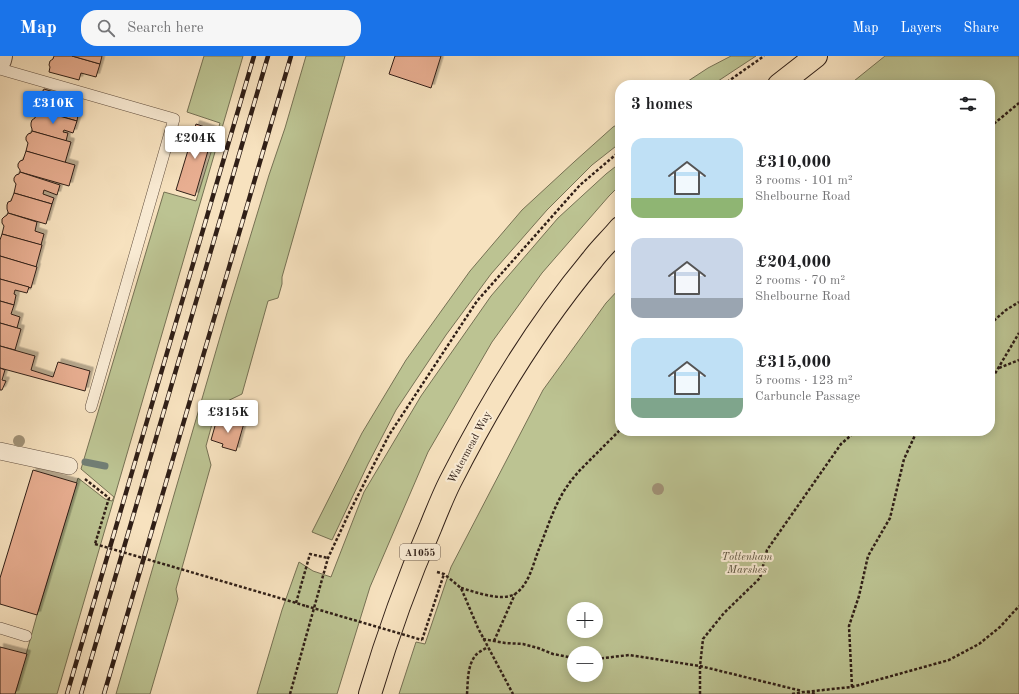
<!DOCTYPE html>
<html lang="en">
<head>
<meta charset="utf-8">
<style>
  body { margin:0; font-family:"Old Standard TT",serif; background:#f6f6f6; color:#202124; height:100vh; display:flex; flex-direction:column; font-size:15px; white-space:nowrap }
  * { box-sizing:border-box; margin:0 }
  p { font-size:13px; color:#757577 }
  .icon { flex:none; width:22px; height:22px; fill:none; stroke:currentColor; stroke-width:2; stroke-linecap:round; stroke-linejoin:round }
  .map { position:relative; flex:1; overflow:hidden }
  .panel { position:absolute; left:615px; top:24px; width:380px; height:356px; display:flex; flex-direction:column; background:#fff; border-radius:16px; box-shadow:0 2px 10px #0003 }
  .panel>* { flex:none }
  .fabs { position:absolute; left:567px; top:546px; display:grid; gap:8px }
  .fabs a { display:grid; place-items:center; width:36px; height:36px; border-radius:50%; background:#fff; box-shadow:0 2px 10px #0003; font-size:20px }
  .price { position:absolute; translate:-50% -34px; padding:0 9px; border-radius:4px; background:#fff; color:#222; font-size:13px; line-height:26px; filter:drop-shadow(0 1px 2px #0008) }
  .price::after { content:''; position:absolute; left:50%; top:24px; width:12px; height:9px; margin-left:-6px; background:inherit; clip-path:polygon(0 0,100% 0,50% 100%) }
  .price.on { background:#1a73e8; color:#fff }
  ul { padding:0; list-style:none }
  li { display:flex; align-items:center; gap:12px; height:100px; padding:0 16px }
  li span { display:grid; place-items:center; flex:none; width:112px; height:80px; border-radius:12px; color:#555 }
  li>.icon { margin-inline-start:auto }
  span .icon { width:48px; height:48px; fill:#fffc; stroke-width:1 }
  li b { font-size:17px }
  h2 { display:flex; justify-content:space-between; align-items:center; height:48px; padding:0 16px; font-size:17px }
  header { display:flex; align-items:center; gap:24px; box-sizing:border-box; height:56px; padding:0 20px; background:#1a73e8; color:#fff }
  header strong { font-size:19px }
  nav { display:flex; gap:22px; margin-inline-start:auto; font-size:14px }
  .search { width:280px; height:36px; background:#f6f6f6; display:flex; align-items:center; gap:10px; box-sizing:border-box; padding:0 14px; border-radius:16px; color:#757577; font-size:15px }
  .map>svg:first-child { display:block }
</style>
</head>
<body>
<header>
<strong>Map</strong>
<div class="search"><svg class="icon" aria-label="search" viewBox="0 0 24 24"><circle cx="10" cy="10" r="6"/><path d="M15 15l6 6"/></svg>Search here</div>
<nav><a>Map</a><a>Layers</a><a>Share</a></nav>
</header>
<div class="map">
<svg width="1019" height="638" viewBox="0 0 1019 638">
  <defs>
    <filter id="shadow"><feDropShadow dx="3.5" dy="-3.5" stdDeviation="0" flood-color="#0004"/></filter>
  </defs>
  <rect width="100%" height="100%" fill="#f7e2bf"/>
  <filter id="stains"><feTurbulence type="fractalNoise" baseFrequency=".005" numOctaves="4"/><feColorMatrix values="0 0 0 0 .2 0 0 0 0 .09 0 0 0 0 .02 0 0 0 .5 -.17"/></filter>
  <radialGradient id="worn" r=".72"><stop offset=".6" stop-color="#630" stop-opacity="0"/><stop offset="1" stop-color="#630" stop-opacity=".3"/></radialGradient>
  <g fill="#bcc392" stroke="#767154" fill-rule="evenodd">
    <polygon points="204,0 243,0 57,638 15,638 37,559 78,422 105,443 112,445 114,441 81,413 164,136 196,145 220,67 187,56"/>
    <polygon points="306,0 345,0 282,221 282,228 278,242 268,245 242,338 217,350 206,390 211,409 176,533 178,543 150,638 116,638 227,257 269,119 285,72"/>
    <polygon points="731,0 756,0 712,29 682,29 708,12"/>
    <path d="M885,0H1019V638H399L416,586L425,588L451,511L543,334L606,247L620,232V375H990V29H849ZM574,553H596V575H574ZM574,597H596V619H574Z"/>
    <polygon points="620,67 620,87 592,109 547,154 491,218 446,279 396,354 368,408 332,484 312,476 362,377 406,304 470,215 522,154 574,106 613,71"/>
    <polygon points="620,107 620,129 609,140 542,217 492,286 428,396 370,531 337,638 257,638 282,554 299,506 313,515 331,521 364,436 421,340 491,240 558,162 606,118"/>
  </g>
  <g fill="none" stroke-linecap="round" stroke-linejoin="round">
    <polyline stroke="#717e75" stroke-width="7" points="85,406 105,410"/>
  </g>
  <g fill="#e8ae91" stroke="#301f17" filter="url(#shadow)">
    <polygon points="54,0 72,0 100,8 96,21 81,17 79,24 49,16 50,11 49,9 50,5 53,3"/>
    <polygon points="72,0 102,0 100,8"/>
    <polygon points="395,0 441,0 431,32 389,18"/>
    <polygon points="44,33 73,42 70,52 68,51 67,55 78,59 77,65 38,54 40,45 38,43 38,40 40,37 43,35"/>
    <polygon points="38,54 77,65 73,77 64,74 63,76 68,77 66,85 32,75 32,73 31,70 31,67 32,64 35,62"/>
    <polygon points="196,68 214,74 195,140 176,134"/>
    <polygon points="32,75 71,86 65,107 26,95 28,87 26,84 26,81 28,78 31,77"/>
    <polygon points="26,95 75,109 69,130 20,116 20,114 18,111 18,108 20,105 23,104"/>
    <polygon points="20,116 60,129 57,139 44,134 43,138 54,142 52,148 14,137 16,128 14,125 14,122 16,119 19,118"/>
    <polygon points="14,137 52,148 46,168 8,157 8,156 7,153 7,149 8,146 11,145"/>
    <polygon points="8,157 37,166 35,175 44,178 41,189 2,178 4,170 2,167 2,163 4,161 7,159"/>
    <polygon points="2,178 42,189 36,211 0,200 0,184"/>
    <polygon points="0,200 37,211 31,232 0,223"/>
    <polygon points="0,223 29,231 27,237 15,234 14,238 16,239 14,249 0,245"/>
    <polygon points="0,245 14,249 11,258 20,261 17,272 0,267"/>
    <polygon points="0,267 21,273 15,294 0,290"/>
    <polygon points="0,290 35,300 31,314 53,321 58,306 90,315 85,335 0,312"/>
    <polygon points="0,312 5,314 2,324 6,325 2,334 0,334"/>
    <polygon points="217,363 229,367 230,363 244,367 236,395 222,391 223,388 211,384"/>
    <polygon points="33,414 77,427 37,559 0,548 0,522"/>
    <polygon points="0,591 27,598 15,638 0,638"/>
  </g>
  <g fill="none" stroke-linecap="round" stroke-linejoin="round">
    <g stroke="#625041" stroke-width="12">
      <g id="service">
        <polyline points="0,13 174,63 91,351"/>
        <polyline points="0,572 26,580"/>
      </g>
    </g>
    <g stroke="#625041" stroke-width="18">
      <polyline id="pedestrian" points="0,395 69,410"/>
    </g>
    <g stroke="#625041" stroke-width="24">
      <polyline id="tertiary" points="0,4 1,0"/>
    </g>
    <g stroke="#301f17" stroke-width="24">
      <g id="primary">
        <polyline points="779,29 816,0"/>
        <path d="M370,638C387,581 407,525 431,470C437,455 443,440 450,426C490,347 536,271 592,204C600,193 611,183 620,172"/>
      </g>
    </g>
    <g stroke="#301f17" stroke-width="2.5" stroke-dasharray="3 2" stroke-linecap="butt">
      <polyline points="723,29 764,0"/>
      <polyline points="990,71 1019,47"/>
      <polyline points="990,268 1006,254 1019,246"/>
      <polyline points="999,312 1019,304"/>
      <polyline points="990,326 1019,277"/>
      <polyline points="85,423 109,442 95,488"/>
      <polyline points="437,516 444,518 461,532 478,572 513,638"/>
      <path d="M461,532C476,536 501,546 515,538C529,529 533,508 539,493C547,473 555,447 568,429C574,420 582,412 590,404C600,394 610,384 620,374"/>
      <polyline points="283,543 306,550"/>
      <polyline points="296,547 310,498 328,502"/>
      <polyline points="483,583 505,587 523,588 538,592 553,598 574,602"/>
      <polyline points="422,584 444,518"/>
      <polyline points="494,585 515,538"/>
      <polyline points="596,603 629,599 700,610 802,635"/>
      <polyline points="852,631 849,570 859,540 868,500 890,462 904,403 917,375"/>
      <polyline points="807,636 816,638"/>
      <polyline points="290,638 328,502 350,455 389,379 477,245 580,129 620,95"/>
      <path d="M467,638C468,626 467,611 475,600C478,596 483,594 488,591"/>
      <polyline points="700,638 700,610 703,583 724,557 760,522 767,494 841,388 856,375"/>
      <polyline points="792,638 804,636 852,631 949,604 979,588 1000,571 1019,550"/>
    </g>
    <use href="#service" stroke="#faecd5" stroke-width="11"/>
    <use href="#pedestrian" stroke="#faecd5" stroke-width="17"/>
    <use href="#tertiary" stroke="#faecd5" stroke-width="22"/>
    <use href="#primary" stroke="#f7e2bf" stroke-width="22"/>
    <g stroke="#301f17" stroke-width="4.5">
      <g id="rail">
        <polyline points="67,638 254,0"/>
        <polyline points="81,638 268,0"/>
        <polyline points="104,638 291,0"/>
      </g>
    </g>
    <use href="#rail" stroke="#faecd5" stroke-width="3" stroke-dasharray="9" stroke-linecap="butt"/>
    <g stroke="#301f17" stroke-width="2.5" stroke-dasharray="3 2" stroke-linecap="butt">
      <polyline points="95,488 283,543"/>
      <polyline points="306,550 422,584"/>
    </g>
  </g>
  <g fill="#a19277">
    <circle cx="19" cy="385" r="6"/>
    <circle cx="658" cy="433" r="6"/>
  </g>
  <g text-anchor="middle" stroke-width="4" stroke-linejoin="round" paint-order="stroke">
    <rect fill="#faecd5" stroke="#6d5c50" stroke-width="1" x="400" y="488" width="40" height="16" rx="3"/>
    <g font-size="10" font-weight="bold" fill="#301f17">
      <text x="420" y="500">A1055</text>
    </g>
    <g font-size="11" fill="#301f17" stroke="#faecd5">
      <text transform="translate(469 391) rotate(-62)" y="4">Watermead Way</text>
    </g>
    <g font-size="11" font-style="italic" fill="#5a503c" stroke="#faecd5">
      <text x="747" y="504">Tottenham<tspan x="747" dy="13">Marshes</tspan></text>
    </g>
  </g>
  <rect width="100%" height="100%" filter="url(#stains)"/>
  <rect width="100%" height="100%" fill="url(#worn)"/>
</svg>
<div class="fabs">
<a>+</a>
<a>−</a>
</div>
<b class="price on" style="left:53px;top:69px">£310K</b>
<b class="price" style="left:195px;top:104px">£204K</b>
<b class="price" style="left:228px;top:378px">£315K</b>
<section class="panel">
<h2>3 homes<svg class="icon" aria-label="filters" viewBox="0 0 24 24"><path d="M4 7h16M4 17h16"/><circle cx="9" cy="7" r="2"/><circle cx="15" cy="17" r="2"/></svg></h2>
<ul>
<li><span style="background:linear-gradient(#bfe0f5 75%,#8fb573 0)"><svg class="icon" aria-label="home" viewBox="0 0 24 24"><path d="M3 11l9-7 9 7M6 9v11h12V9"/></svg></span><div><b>£310,000</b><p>3 rooms · 101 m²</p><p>Shelbourne Road</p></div></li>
<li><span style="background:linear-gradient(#c9d6e8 75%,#9aa5b1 0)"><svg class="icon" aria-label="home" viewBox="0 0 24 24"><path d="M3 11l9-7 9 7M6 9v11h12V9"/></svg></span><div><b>£204,000</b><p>2 rooms · 70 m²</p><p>Shelbourne Road</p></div></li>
<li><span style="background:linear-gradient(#bfe0f5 75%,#7fa58c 0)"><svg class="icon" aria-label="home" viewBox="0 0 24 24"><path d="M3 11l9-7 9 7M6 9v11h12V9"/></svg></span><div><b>£315,000</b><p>5 rooms · 123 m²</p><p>Carbuncle Passage</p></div></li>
</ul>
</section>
</div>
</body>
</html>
